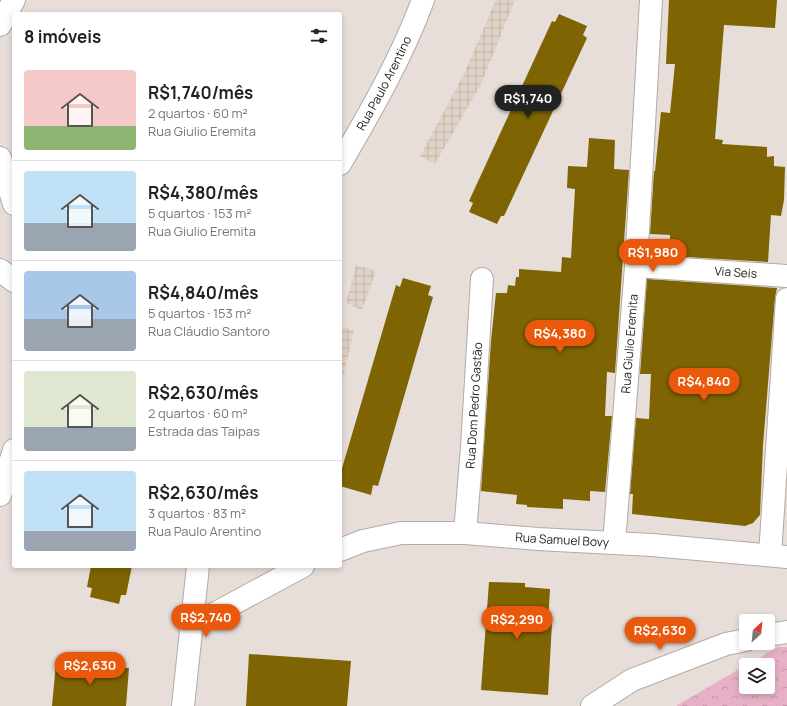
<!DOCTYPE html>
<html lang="pt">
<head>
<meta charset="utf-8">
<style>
  body { margin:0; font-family:Manrope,sans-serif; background:#f6f6f6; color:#222; height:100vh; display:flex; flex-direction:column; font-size:15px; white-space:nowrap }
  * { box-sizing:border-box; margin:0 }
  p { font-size:13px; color:#767676 }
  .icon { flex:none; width:22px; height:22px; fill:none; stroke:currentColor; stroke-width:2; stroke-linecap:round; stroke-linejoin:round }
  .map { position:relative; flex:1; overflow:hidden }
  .details { position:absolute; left:12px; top:12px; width:330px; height:556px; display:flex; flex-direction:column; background:#fff; border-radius:4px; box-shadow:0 2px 6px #0003 }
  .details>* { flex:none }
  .needle { width:26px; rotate:27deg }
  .buttons { position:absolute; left:739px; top:614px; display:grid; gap:8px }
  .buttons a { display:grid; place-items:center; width:36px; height:36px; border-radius:4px; background:#fff; box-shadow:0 2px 6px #0003; font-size:20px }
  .price { position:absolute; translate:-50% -34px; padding:0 9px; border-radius:14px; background:#ea580c; color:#fff; font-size:13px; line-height:26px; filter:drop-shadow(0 1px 2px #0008) }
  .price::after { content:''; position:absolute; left:50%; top:24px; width:12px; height:9px; margin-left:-6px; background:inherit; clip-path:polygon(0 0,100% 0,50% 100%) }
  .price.on { background:#222; color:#fff }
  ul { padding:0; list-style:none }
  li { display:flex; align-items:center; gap:12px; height:100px; padding:0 12px }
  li+li { border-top:1px solid #e0e0e0 }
  li span { display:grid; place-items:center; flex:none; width:112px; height:80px; border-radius:4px; color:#555 }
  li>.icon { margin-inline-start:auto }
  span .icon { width:48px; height:48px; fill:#fffc; stroke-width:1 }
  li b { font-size:17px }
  h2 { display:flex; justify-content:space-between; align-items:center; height:48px; padding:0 12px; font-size:17px }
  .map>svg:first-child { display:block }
</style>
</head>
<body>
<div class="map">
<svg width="787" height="706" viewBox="0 0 787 706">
  <defs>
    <pattern id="industrial-grid" width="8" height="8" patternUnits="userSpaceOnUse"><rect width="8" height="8" fill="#e1d2c7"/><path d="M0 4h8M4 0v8" fill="none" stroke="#c1b4aa"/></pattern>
    <pattern id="park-crowns" width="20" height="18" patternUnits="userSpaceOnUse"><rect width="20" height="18" fill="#e7b0c6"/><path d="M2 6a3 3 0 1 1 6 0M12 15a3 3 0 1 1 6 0" fill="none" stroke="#c697aa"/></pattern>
  </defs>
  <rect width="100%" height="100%" fill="#e7ded9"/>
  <g fill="url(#industrial-grid)">
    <polygon points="496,0 515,0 481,84 435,164 420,156 463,76"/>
    <polygon points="356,265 376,271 362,310 346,303"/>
    <polygon points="340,326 354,331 340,389"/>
  </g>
  <polygon fill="url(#park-crowns)" points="778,647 787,647 787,706 676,706 746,665 746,687 768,687 768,665 747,665"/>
  <g fill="#7e6402">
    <polygon points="669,0 777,0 775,28 724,25 715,139 723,140 722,144 767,147 767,157 774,156 774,166 785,167 784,200 781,216 771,215 768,262 670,256 670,235 650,234 654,171 655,171 661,112 670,113 675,64 666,64"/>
    <polygon points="559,14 587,26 583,35 587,38 504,216 501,216 497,224 469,212 473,203 469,201 552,21 555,22"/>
    <polygon points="589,138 615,140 614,169 629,170 615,373 607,372 605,416 612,416 605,492 590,491 590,501 563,499 563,509 527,507 527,505 516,504 517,495 481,491 491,341 496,293 507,293 508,285 515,286 516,277 519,277 519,269 561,272 562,257 571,258 575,189 567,188 568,166 587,167"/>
    <polygon points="403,278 431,286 428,295 433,297 378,486 373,485 371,495 340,486 340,475 396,285 400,287"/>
    <polygon points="647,279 777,288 775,298 763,445 760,515 753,523 745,526 632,514 633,494 630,494 636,418 649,419 651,374 640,374"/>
    <polygon points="91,566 132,566 126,595 121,595 119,604 90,597 92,588 87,587"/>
    <polygon points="489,582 525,583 525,587 550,589 548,623 552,623 548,695 481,690"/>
    <polygon points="249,654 351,661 347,706 246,706"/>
    <polygon points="56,663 129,668 126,706 52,706"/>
  </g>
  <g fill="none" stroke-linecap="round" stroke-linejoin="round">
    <g stroke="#b2aaa5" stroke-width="24">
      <g id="minor">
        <polyline points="0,25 14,0"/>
        <polyline points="0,158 14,204"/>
        <path id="s1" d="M340,164C371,111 402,57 423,0"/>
        <path id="s2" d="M636,266L787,276"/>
        <polyline points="0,270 14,281"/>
        <polyline points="0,495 14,450"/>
        <path id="s3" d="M465,533L472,447L482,279"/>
        <path id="s4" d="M614,543L636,266L651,0"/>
        <path id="s5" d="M340,550L363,541L401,533H465L538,539L652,545L787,557"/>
        <polyline points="770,555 787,299"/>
        <polyline points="190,627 303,566"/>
        <polyline points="183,706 198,566"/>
      </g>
    </g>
    <g stroke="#b2aaa5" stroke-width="24">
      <g id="secondary">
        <polyline points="768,635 787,632"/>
        <polyline points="592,706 632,680 726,644 746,640"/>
      </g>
    </g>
    <use href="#minor" stroke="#fff" stroke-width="22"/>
    <use href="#secondary" stroke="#fff" stroke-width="22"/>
  </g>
  <g text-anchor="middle" stroke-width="3" stroke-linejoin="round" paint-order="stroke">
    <g font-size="12" fill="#1e1b19" stroke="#fff">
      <text dy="4" stroke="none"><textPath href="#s1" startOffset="92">Rua Paulo Arentino</textPath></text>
      <text dy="4" stroke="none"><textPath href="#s2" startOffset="100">Via Seis</textPath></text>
      <text dy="4" stroke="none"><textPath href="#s4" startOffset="200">Rua Giulio Eremita</textPath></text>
      <text dy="4" stroke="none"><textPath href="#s3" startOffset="128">Rua Dom Pedro Gastão</textPath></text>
      <text dy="4" stroke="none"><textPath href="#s5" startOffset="225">Rua Samuel Bovy</textPath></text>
    </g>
  </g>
</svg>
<div class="buttons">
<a><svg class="needle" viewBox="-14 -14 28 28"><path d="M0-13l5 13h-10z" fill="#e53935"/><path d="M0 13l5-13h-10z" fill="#767676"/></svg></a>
<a><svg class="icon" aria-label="layers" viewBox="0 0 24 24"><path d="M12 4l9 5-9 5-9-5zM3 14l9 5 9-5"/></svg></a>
</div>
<b class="price on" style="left:528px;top:119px">R$1,740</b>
<b class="price" style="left:653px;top:273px">R$1,980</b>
<b class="price" style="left:560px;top:354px">R$4,380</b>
<b class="price" style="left:704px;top:402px">R$4,840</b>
<b class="price" style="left:206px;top:638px">R$2,740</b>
<b class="price" style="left:517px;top:640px">R$2,290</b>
<b class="price" style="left:660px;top:651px">R$2,630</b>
<b class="price" style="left:90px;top:686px">R$2,630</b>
<section class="details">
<h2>8 imóveis<svg class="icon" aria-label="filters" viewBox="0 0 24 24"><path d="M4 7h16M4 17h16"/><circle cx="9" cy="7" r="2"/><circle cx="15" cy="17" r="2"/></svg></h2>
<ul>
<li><span style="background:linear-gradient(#f6c9c9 70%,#8fb573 0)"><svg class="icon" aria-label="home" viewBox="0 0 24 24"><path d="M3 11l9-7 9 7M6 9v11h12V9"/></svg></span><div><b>R$1,740/mês</b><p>2 quartos · 60 m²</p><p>Rua Giulio Eremita</p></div></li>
<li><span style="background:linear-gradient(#bfe0f5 65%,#9aa5b1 0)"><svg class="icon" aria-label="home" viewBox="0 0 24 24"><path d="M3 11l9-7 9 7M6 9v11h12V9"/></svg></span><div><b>R$4,380/mês</b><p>5 quartos · 153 m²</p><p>Rua Giulio Eremita</p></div></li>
<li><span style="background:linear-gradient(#a9c7e8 60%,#9aa5b1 0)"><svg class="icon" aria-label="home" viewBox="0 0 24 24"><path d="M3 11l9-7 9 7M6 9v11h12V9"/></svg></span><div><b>R$4,840/mês</b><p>5 quartos · 153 m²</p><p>Rua Cláudio Santoro</p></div></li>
<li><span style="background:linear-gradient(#dfe7d0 70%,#9aa5b1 0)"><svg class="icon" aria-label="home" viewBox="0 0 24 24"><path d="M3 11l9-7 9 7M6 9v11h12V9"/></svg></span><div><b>R$2,630/mês</b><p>2 quartos · 60 m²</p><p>Estrada das Taipas</p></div></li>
<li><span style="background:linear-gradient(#bfe0f5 75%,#9aa5b1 0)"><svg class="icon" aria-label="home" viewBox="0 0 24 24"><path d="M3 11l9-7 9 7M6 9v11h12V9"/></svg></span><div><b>R$2,630/mês</b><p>3 quartos · 83 m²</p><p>Rua Paulo Arentino</p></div></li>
</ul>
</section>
</div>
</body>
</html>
